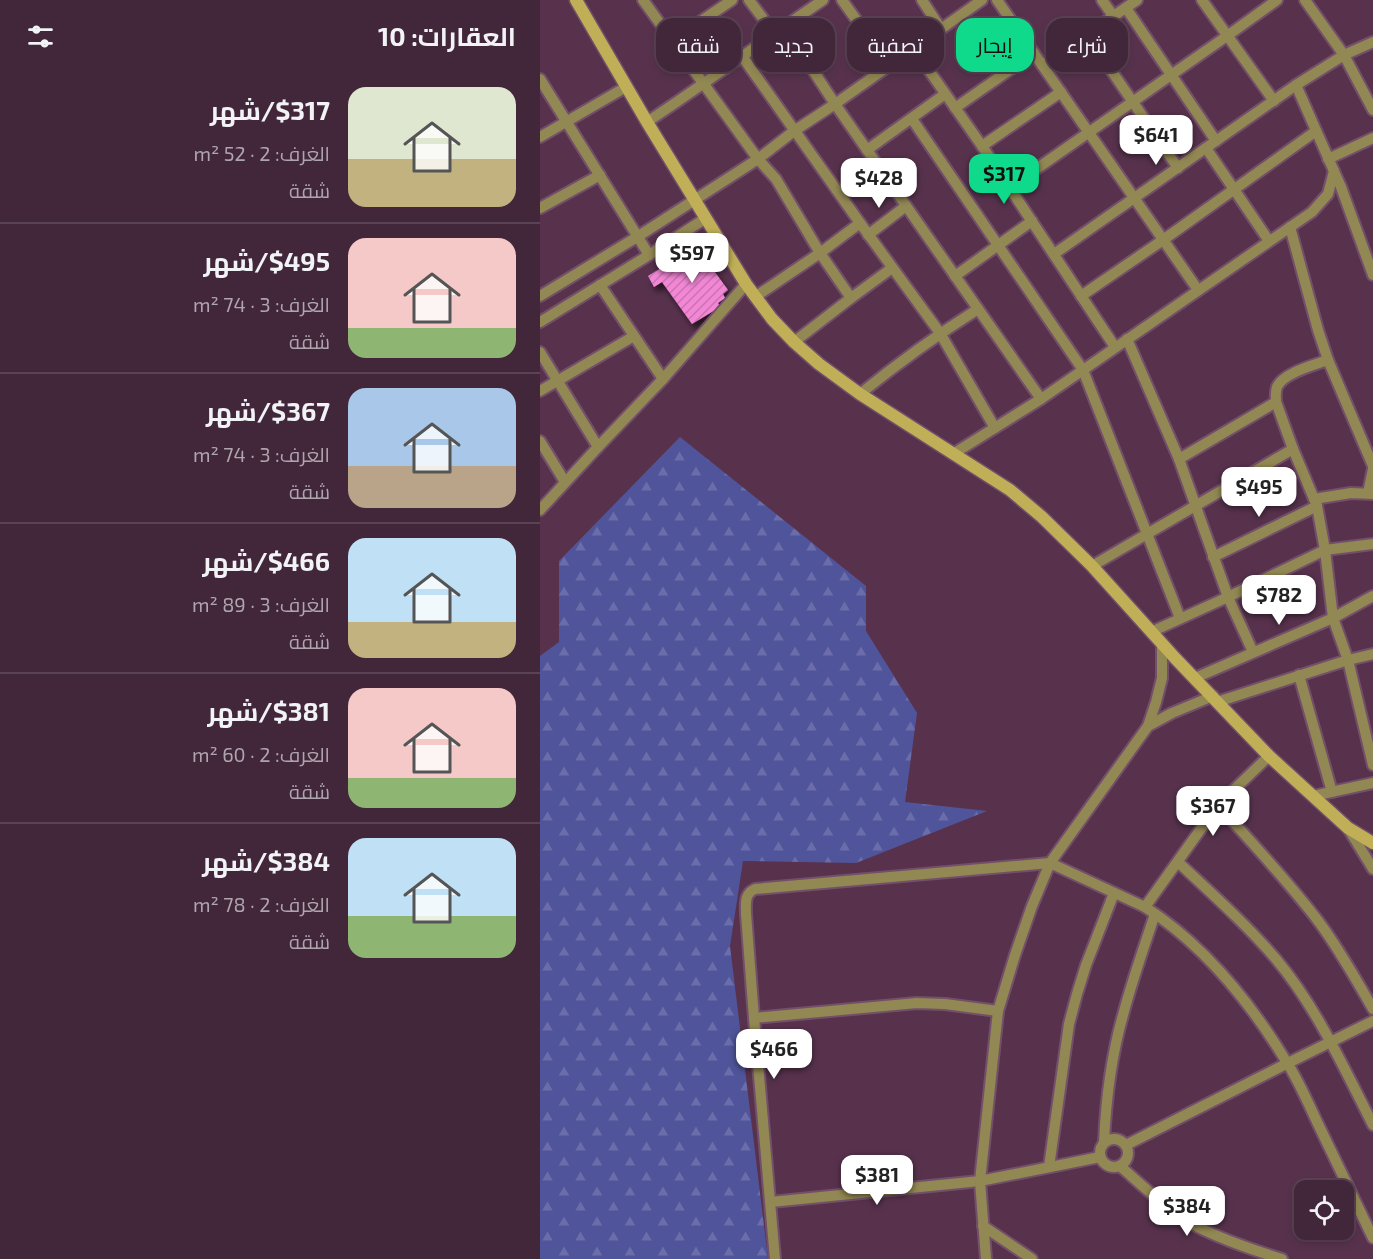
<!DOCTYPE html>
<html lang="ar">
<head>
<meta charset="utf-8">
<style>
  body { margin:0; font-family:"Exo 2",Cairo,sans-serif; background:#492e42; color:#f1f3f6; direction:rtl; height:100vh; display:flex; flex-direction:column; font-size:22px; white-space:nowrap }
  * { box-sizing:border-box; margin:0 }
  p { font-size:20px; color:#aea5af }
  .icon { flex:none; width:33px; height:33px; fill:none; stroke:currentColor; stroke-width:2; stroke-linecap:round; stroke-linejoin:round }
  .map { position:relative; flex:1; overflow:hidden; direction:ltr }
  .panel { display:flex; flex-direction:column; background:#42263a; width:540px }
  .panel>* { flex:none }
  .banner { position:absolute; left:18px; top:18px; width:570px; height:54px; direction:rtl; display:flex; gap:12px }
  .fabs { position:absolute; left:754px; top:1180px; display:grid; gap:12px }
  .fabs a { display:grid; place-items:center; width:60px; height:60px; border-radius:12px; background:#42263a; box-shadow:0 3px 9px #0003,0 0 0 2px #5a4354; font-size:30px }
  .price { position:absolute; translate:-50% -51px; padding:0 14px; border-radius:12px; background:#fff; color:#222; font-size:20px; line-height:39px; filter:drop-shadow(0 2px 3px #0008) }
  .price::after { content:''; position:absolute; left:50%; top:36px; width:18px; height:14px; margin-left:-9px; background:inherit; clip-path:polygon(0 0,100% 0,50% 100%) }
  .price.on { background:#0fd98a; color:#111 }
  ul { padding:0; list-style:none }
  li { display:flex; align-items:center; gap:18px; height:150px; padding:0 24px }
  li+li { border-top:2px solid #5a4354 }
  li span { display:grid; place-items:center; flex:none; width:168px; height:120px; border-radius:18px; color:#555 }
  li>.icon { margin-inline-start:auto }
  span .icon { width:72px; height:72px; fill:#fffc; stroke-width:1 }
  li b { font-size:26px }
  h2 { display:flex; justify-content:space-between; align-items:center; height:72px; padding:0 24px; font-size:26px }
  .pill { padding:0 21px; border-radius:18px; background:#42263a; box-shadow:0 3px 9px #0003,0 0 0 2px #5a4354; font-size:21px; line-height:54px }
  .pill.on { background:#0fd98a; color:#111 }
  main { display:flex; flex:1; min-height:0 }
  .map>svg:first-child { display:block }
</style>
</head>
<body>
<main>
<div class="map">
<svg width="833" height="1259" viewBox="0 0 833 1259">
  <defs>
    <pattern id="forest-firs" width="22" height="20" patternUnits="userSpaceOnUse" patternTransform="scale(1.5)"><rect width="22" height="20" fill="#50559b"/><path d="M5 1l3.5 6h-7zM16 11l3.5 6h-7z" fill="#6a6da9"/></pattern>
    <pattern id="building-hatch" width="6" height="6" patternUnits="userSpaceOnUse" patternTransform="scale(1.5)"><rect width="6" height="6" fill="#f387d6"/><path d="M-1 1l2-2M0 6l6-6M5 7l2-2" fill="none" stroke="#c875b2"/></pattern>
    <filter id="shadow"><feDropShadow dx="3.5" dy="5.5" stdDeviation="3" flood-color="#0009"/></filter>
  </defs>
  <rect width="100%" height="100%" fill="#58324d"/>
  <polygon fill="url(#forest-firs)" points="140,437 326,586 326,631 377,713 365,802 447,811 316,863 203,861 190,946 228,1259 0,1259 0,656 19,642 19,561"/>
  <polygon fill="url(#building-hatch)" filter="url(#shadow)" points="156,246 188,290 183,294 185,298 178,303 180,307 152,324 122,282 114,287 108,276"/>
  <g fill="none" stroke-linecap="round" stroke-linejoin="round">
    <g stroke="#735069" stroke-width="14">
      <g id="minor">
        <polyline points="103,0 218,159 236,179 280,253 311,298"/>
        <polyline points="209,0 234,33"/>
        <polyline points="302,0 349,65"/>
        <polyline points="382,0 401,29"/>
        <polyline points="457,0 658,290"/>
        <polyline points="562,0 574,17"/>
        <polyline points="662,0 734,101"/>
        <polyline points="765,0 804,55 833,110"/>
        <polyline points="586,8 676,141"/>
        <polyline points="244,26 295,104 501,399"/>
        <polyline points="547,35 638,168"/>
        <polyline points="132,41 192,0"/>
        <polyline points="374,49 442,146 575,347"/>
        <polyline points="202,56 320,223 400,333 455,428"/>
        <polyline points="502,65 597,0"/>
        <polyline points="0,79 109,255"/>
        <polyline points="756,85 801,187 833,275"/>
        <polyline points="415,108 494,53"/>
        <polyline points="372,119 543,370 640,618"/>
        <path d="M107,122C166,83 224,40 283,0"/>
        <polyline points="0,137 86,87"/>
        <polyline points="442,146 521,92"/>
        <polyline points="666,148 729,241"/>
        <polyline points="327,150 405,94"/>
        <polyline points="788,159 833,138"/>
        <polyline points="469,188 687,36 737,0"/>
        <polyline points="0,208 60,175"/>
        <polyline points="750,227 778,330 788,360 833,466"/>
        <polyline points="328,235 366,206"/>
        <polyline points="514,254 756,85 804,55 833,42"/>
        <polyline points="415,276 492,221"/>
        <polyline points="60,285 123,379"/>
        <polyline points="0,296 97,237 218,159 254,131 295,104 442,0"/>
        <polyline points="541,296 623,240 776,131"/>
        <polyline points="215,297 280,253 320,223"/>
        <polyline points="0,322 109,255 166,218"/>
        <polyline points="587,339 639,459 688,597 713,652"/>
        <polyline points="254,342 311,298 352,268"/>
        <polyline points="0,352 58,447"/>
        <path d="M788,360C774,365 743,373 737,387C735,392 736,397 736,402L753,449L777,506L785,550L793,618L808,660L833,765"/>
        <polyline points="0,391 94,336"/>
        <path d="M320,394C358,363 397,335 438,309"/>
        <polyline points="0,441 25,482"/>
        <polyline points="413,454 501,399 772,212 788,194 794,171"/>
        <polyline points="639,459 736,402"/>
        <polyline points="828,493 833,469"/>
        <polyline points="774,499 811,493 833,494"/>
        <polyline points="0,510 58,447 123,379 206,284"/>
        <polyline points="673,557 777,506"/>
        <polyline points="552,566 753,449"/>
        <polyline points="611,632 688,597 785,550 833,544"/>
        <polyline points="759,675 792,792"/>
        <polyline points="655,678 793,618 833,596"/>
        <polyline points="677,702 808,660 833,654"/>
        <polyline points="608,726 632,713 673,696"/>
        <polyline points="773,796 833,783"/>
        <path d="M678,805C712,843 748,881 779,922C799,949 816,979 833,1009"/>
        <polyline points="808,828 833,869"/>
        <path d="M638,862C671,893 706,924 736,959C777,1008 804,1068 833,1125"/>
        <polyline points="605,907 678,805 729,756"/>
        <polyline points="214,1018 377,1003 405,1004 458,1011"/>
        <circle cx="574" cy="1153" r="14"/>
        <path d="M564,1142C566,1099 571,1057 583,1015C592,981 604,947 615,914"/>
        <polyline points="586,1145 748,1063 833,1021"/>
        <path d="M580,1166C604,1187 628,1210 656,1226C683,1240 713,1250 742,1259"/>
        <polyline points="509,1167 529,1024 537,994 546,965 574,893"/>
        <polyline points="231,1202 440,1181 560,1157"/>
        <polyline points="443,1226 492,1259"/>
        <path d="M235,1259L214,1018L206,914C206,903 204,894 215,889L510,863L605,907C664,945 710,1002 746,1061C759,1081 769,1105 779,1126C797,1163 815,1201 833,1238"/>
        <polyline points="446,1259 440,1181 458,1011 475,955 492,906 510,863 608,726 616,702 622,678 622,643"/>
      </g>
    </g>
    <g stroke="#735069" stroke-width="15">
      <polyline id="secondary" points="36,0 107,122 206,284 232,319 254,342 279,364 320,394 470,490 502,517 552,566 635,658 729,756 808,828 833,843"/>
    </g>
    <use href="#minor" stroke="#928853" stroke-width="10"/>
    <use href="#secondary" stroke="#c0af57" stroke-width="12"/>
  </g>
</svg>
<div class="fabs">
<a><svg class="icon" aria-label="locate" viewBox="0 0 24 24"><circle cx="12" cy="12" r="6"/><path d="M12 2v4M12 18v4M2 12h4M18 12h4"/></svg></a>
</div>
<b class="price" style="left:616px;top:166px">$641</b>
<b class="price on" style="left:464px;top:205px">$317</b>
<b class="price" style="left:339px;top:209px">$428</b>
<b class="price" style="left:152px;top:284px">$597</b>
<b class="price" style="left:719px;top:518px">$495</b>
<b class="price" style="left:739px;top:626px">$782</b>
<b class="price" style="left:673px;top:837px">$367</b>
<b class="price" style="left:234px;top:1080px">$466</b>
<b class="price" style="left:337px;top:1206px">$381</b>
<b class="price" style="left:647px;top:1237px">$384</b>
<div class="banner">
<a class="pill">شراء</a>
<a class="pill on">إيجار</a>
<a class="pill">تصفية</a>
<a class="pill">جديد</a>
<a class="pill">شقة</a>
</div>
</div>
<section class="panel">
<h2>العقارات: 10<svg class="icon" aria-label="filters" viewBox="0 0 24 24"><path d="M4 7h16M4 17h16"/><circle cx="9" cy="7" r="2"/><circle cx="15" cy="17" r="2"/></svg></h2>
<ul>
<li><span style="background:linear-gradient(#dfe7d0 60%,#c2b280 0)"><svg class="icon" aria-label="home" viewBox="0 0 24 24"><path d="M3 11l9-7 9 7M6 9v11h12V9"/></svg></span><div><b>$317/شهر</b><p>الغرف: 2 · 52 m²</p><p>شقة</p></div></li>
<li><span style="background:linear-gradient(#f6c9c9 75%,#8fb573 0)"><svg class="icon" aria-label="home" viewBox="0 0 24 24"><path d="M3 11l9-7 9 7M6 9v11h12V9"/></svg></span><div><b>$495/شهر</b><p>الغرف: 3 · 74 m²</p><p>شقة</p></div></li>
<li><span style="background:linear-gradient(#a9c7e8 65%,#b9a48a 0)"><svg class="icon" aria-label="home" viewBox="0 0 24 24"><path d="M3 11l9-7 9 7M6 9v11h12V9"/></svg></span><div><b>$367/شهر</b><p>الغرف: 3 · 74 m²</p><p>شقة</p></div></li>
<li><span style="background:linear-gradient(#bfe0f5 70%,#c2b280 0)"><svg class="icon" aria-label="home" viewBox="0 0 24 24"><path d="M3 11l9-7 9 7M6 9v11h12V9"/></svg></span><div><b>$466/شهر</b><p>الغرف: 3 · 89 m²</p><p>شقة</p></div></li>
<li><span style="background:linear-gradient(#f6c9c9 75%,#8fb573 0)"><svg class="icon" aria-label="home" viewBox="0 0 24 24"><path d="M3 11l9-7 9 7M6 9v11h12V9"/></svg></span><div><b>$381/شهر</b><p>الغرف: 2 · 60 m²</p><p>شقة</p></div></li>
<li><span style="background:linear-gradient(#bfe0f5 65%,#8fb573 0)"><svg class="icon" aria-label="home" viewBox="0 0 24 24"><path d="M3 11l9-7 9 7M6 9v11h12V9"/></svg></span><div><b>$384/شهر</b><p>الغرف: 2 · 78 m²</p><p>شقة</p></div></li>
</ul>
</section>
</main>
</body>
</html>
